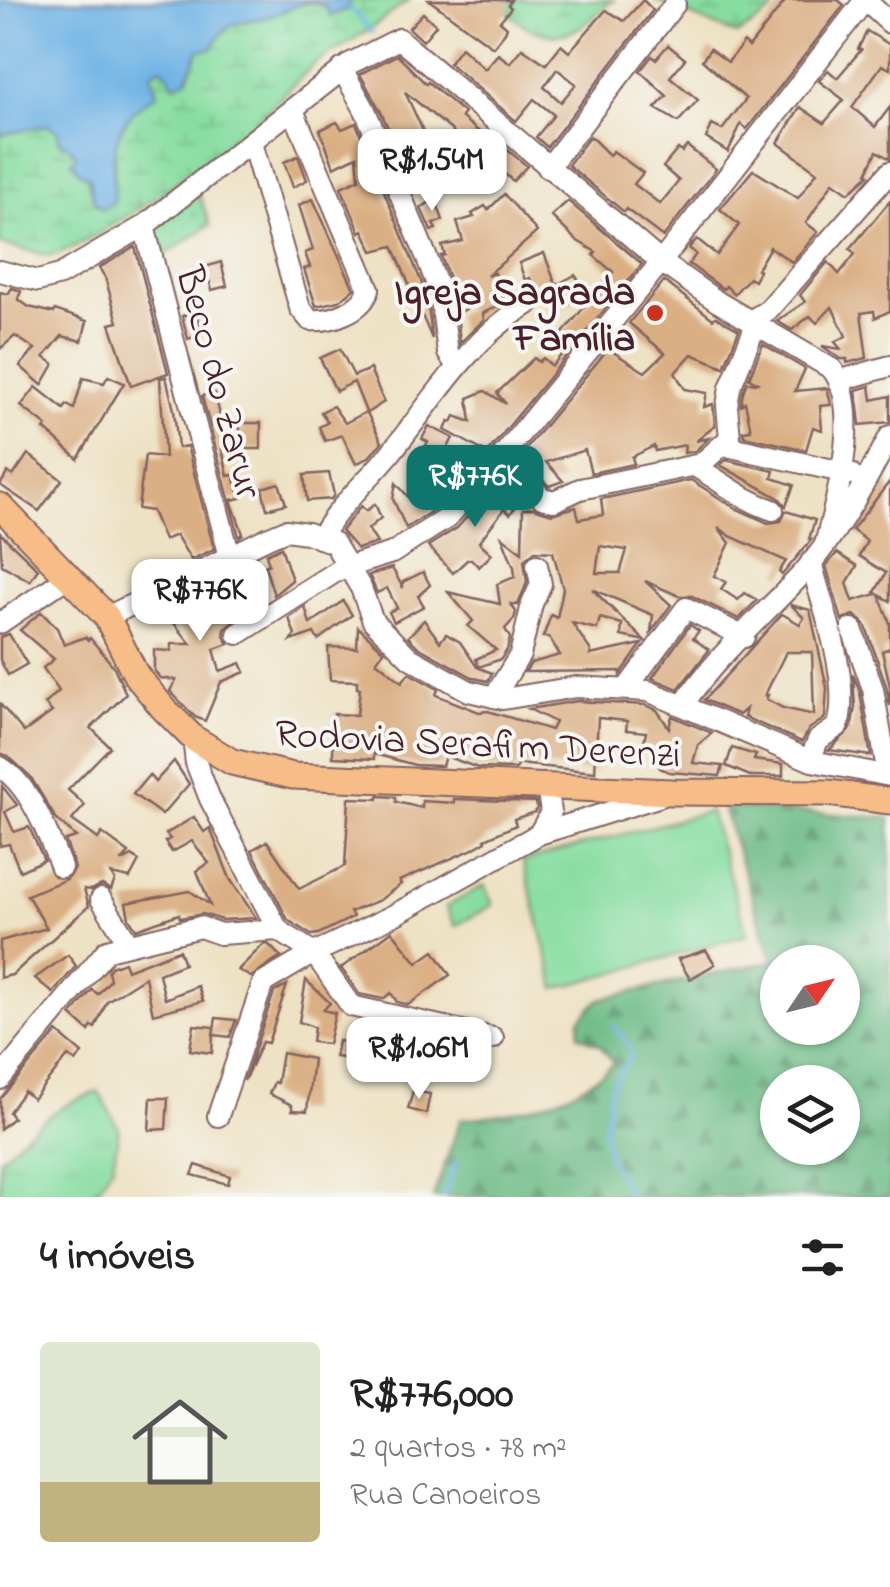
<!DOCTYPE html>
<html lang="pt">
<head>
<meta charset="utf-8">
<style>
  body { margin:0; font-family:"Indie Flower",sans-serif; background:#f2f2f2; color:#222; height:100vh; display:flex; flex-direction:column; font-size:38px; white-space:nowrap }
  * { box-sizing:border-box; margin:0 }
  p { font-size:32px; color:#767676 }
  .icon { flex:none; width:55px; height:55px; fill:none; stroke:currentColor; stroke-width:2; stroke-linecap:round; stroke-linejoin:round }
  .map { position:relative; height:1197px; overflow:hidden }
  .drawer { display:flex; flex-direction:column; background:#fff; flex:1 }
  .drawer>* { flex:none }
  .needle { width:65px; rotate:55deg }
  .tools { position:absolute; left:760px; top:945px; display:grid; gap:20px }
  .tools a { display:grid; place-items:center; width:100px; height:100px; border-radius:50%; background:#fff; box-shadow:0 2px 8px #0004; font-size:50px }
  .price { position:absolute; translate:-50% -85px; padding:0 22px; border-radius:20px; background:#fff; color:#222; font-size:32px; line-height:65px; filter:drop-shadow(0 2px 5px #0008) }
  .price::after { content:''; position:absolute; left:50%; top:60px; width:30px; height:22px; margin-left:-15px; background:inherit; clip-path:polygon(0 0,100% 0,50% 100%) }
  .price.on { background:#0f766e; color:#fff }
  ul { padding:0; list-style:none }
  li { display:flex; align-items:center; gap:30px; height:250px; padding:0 40px }
  li+li { border-top:2px solid #e0e0e0 }
  li span { display:grid; place-items:center; flex:none; width:280px; height:200px; border-radius:10px; color:#555 }
  li>.icon { margin-inline-start:auto }
  span .icon { width:120px; height:120px; fill:#fffc; stroke-width:1 }
  li b { font-size:42px }
  h2 { display:flex; justify-content:space-between; align-items:center; height:120px; padding:0 40px; font-size:42px }
  .map>svg:first-child { display:block }
</style>
</head>
<body>
<div class="map">
<svg width="890" height="1197" viewBox="0 0 890 1197">
  <defs>
    <pattern id="grass-tufts" width="24" height="20" patternUnits="userSpaceOnUse" patternTransform="scale(2.5)"><rect width="24" height="20" fill="#87dda0"/><path d="M3 7l-1-3M5 7V3M7 7l1-3M15 17l-1-3M17 17v-4M19 17l1-3" fill="none" stroke="#76bd8a"/></pattern>
    <pattern id="forest-firs" width="22" height="20" patternUnits="userSpaceOnUse" patternTransform="scale(2.5)"><rect width="22" height="20" fill="#6dbc86"/><path d="M5 1l3.5 6h-7zM16 11l3.5 6h-7z" fill="#5c986e"/></pattern>
    <pattern id="wetland-marsh" width="20" height="14" patternUnits="userSpaceOnUse" patternTransform="scale(2.5)"><rect width="20" height="14" fill="#87dda0"/><path d="M1 5h8M5 5V1M11 12h8M15 12V8" fill="none" stroke="#76bd8a"/></pattern>
    <pattern id="park-dots" width="8" height="8" patternUnits="userSpaceOnUse" patternTransform="scale(2.5)"><rect width="8" height="8" fill="#87dda0"/><path d="M2 2h.1M6 6h.1" fill="none" stroke="#76bd8a" stroke-width="1.8" stroke-linecap="round"/></pattern>
  </defs>
  <rect width="100%" height="100%" fill="#f6f6f2"/>
  <filter id="ink" filterUnits="userSpaceOnUse"><feTurbulence type="fractalNoise" baseFrequency=".01" numOctaves="2"/><feDisplacementMap in="SourceGraphic" scale="20" xChannelSelector="R" yChannelSelector="G"/><feConvolveMatrix kernelMatrix="1 2 1 2 8 2 1 2 1" color-interpolation-filters="sRGB"/></filter>
  <filter id="wash" filterUnits="userSpaceOnUse"><feTurbulence type="fractalNoise" baseFrequency=".0048" numOctaves="4" result="noise"/><feDisplacementMap in="SourceGraphic" scale="40" xChannelSelector="R" yChannelSelector="G"/><feGaussianBlur stdDeviation="2.25" result="paint"/><feColorMatrix in="noise" values="0 0 0 0 0 0 0 0 0 0 0 0 0 0 0 0 0 1.4 0 .05"/><feComposite in="paint" operator="in"/></filter>
  <g filter="url(#wash)">
    <rect width="100%" height="100%" fill="#eee2c4"/>
    <path fill="url(#grass-tufts)" stroke="#687e66" stroke-width="2.5" d="M99,1092L119,1129L113,1165L93,1197H0V1159C28,1131 60,1102 99,1092Z"/>
    <path fill="url(#forest-firs)" stroke="#5c6e58" stroke-width="2.5" fill-rule="evenodd" d="M723,807L890,818V1197H433L461,1119C514,1115 576,1101 614,1063L601,1046L579,1035L580,1019L600,999L773,961ZM778,962H842V1028H778ZM778,1082H842V1148H778Z"/>
    <g fill="url(#wetland-marsh)" stroke="#687e66" stroke-width="2.5">
      <path d="M348,0H409L373,27L314,64L255,123L151,201L85,242L51,256L0,244V135L49,125C69,139 87,165 90,189L114,202L115,139L136,107L151,73L162,67L191,65L199,50L211,49C231,13 242,26 273,15C286,10 298,5 312,1L326,7L331,16L349,8Z"/>
      <path d="M496,0H614C605,6 597,14 589,21C552,50 523,29 496,0Z"/>
      <polygon points="655,0 779,0 770,13 737,35"/>
    </g>
    <polygon fill="url(#park-dots)" stroke="#687e66" stroke-width="2.5" points="198,192 210,225 160,258 151,229"/>
    <g fill="#87dda0" stroke="#687e66" stroke-width="2.5">
      <polygon points="710,811 747,935 556,989 523,861"/>
      <polygon points="484,885 493,905 455,926 446,907"/>
    </g>
    <path fill="#70b3e5" stroke="#5d6988" stroke-width="2.5" d="M0,0H348L350,8L330,16L326,7L312,1C298,5 286,11 273,15C242,26 231,13 212,49L199,50L187,79L175,85L162,67L151,73L157,94C110,122 112,152 114,202L103,209L94,202L89,177L80,173L72,162L76,155L69,146L59,142L58,132L49,125L0,135Z"/>
    <g fill="none" stroke-linecap="round" stroke-linejoin="round">
      <g stroke="#70b3e5" stroke-width="4">
        <polyline points="350,8 372,32"/>
        <polyline points="613,1025 629,1046 631,1055 612,1084 604,1132 610,1161 631,1197"/>
        <polyline points="444,1197 456,1162"/>
      </g>
    </g>
    <g id="blocks">
      <g fill="#daaf83" fill-rule="evenodd">
        <polygon points="429,0 511,0 508,5 511,8 500,21 507,27 505,32 493,47"/>
        <path d="M643,0L653,10L547,147L536,137L554,115L534,99L516,121L449,63L461,47L485,69L498,54L510,63L522,48L546,64L561,45L569,52L606,10L624,21ZM557,69L576,84L561,102L544,87Z"/>
        <polygon points="786,0 838,0 844,5 747,129 741,124 728,152 706,138 712,125 722,130 746,99 702,60 710,49 728,62 744,42 749,47"/>
        <polygon points="423,13 436,25 423,41 409,28"/>
        <polygon points="867,31 890,45 890,69 882,65 852,107 875,127 890,107 890,159 877,151 867,173 869,175 849,193 833,182 806,223 818,232 792,262 770,247 757,269 759,270 754,281 749,278 734,294 726,286 723,289 689,264 696,254 689,248 697,239 717,255 739,225 720,209 753,170 798,198 817,172 778,143 800,107 824,123 844,100 819,81 828,70 837,78 861,50 858,49"/>
        <polygon points="668,45 685,59 670,77 698,100 678,122 655,108 667,96 640,71 652,56 656,59"/>
        <polygon points="397,55 426,84 428,82 464,113 461,117 484,136 487,133 527,166 513,181 499,169 492,175 450,129 405,92 429,144 425,146 437,180 413,189 409,179 416,176 405,150 398,152 381,112 360,74"/>
        <polygon points="337,122 342,129 356,123 427,296 432,339 393,246 373,251 363,230 360,232 341,187 359,179 357,156 334,167 320,130"/>
        <polygon points="590,136 609,155 613,151 643,173 634,184 660,204 679,181 663,167 678,149 682,152 687,146 716,169 663,237 626,209 624,212 568,165"/>
        <polygon points="298,156 307,180 293,187 284,162"/>
        <polygon points="504,194 537,232 487,276 495,273 505,303 483,313 484,320 460,343 457,314 466,309 458,288 453,290 441,256 445,255 442,246 463,241 457,222 474,217 472,214 485,206 488,210"/>
        <polygon points="313,199 354,289 339,301 316,306 304,269 310,267 305,253 313,250 299,205"/>
        <polygon points="435,199 443,220 433,224 436,229 431,231 421,208"/>
        <polygon points="568,201 642,264 487,453 445,430 449,421 452,422 455,416 471,422 468,398 485,391 506,404 497,393 534,358 539,362 543,358 552,366 569,346 559,338 613,272 593,255 596,252 576,240 551,216"/>
        <polygon points="890,201 890,311 875,318 874,311 861,313 867,358 847,363 847,359 841,359 822,346 841,349 835,342 846,336 832,307 817,323 810,316 792,330 777,321 805,302 800,295 828,262 839,274 855,254 850,249"/>
        <polygon points="135,247 168,373 131,386 110,324 118,322 105,277 99,268"/>
        <polygon points="544,253 556,285 575,275 590,295 561,305 559,296 542,303 530,278 525,280 519,263"/>
        <polygon points="221,262 227,286 212,290 205,267"/>
        <polygon points="664,281 713,319 716,317 739,330 724,367 692,354 675,373 685,389 707,393 704,407 713,404 715,426 696,441 709,438 695,451 684,453 685,445 655,451 654,446 632,457 634,464 591,473 585,450 546,462 563,481 549,486 518,458 608,349 645,372 665,353 629,323"/>
        <polygon points="12,288 21,291 18,299 29,307 54,313 55,310 87,321 82,341 62,336 44,357 54,364 42,385 20,366 35,349 15,336 0,349 0,292 8,294"/>
        <polygon points="192,313 194,317 197,316 201,335 188,339 182,316"/>
        <polygon points="763,344 805,369 795,391 827,388 828,391 831,405 820,406 822,430 813,427 806,450 744,436 743,431 751,430 745,402 741,405 743,392 747,382 759,383 749,378"/>
        <polygon points="340,349 354,376 370,369 384,402 367,413 382,442 369,457 356,464 342,435 325,441 319,427 328,422 321,412 333,406 345,423 366,412 354,382 336,391 320,358"/>
        <polygon points="108,376 124,383 78,459 44,429 47,426 21,406 36,387 64,409 67,405 74,409 83,378 104,383"/>
        <polygon points="166,377 174,410 178,448 187,446 214,549 191,560 176,535 164,540 152,511 138,509 145,455 165,457 160,378"/>
        <polygon points="870,386 872,400 890,396 890,422 860,425 856,390"/>
        <polygon points="215,393 227,449 222,449 228,476 233,475 241,498 231,500 243,534 239,537 202,396"/>
        <rect x="240" y="423" width="21" height="26"/>
        <polygon points="429,426 453,438 444,455 473,469 452,492 456,484 417,463 428,442 422,439"/>
        <polygon points="28,454 62,480 39,511 0,485 8,472 13,476"/>
        <polygon points="726,460 774,471 772,478 794,485 786,506 779,498 720,465"/>
        <polygon points="329,473 334,495 331,499 307,501 304,475"/>
        <path d="M691,480L735,508L768,523L781,521L786,511L815,520L809,539H812L782,575L779,572L786,561L730,536L718,527L730,543L714,576L726,582L721,589L738,600L745,593L757,600L739,619L692,596H679L645,581L671,605L651,632L653,615L592,589L645,641L621,636L622,624L600,618L597,629L572,623L591,651L590,655L642,644L620,675V671L525,672L531,663L560,655L549,637H543L551,615L557,618L563,589L553,552L535,551L524,560L527,582L518,605L511,604L516,612L514,619L505,629L510,638L507,650L501,659L479,667L476,659L496,650L468,626L473,621L448,592L500,604L497,584L515,577L514,567L502,537L522,552L523,509L533,508L552,514L576,507L579,519L603,515L601,499ZM600,546L627,550L620,573H596Z"/>
        <polygon points="890,481 890,601 879,595 890,623 890,648 882,651 890,686 890,706 886,685 865,624 854,615 842,620 826,566 837,553 857,566 847,583 853,601 877,594 875,592 886,573 859,556 867,541 852,530"/>
        <polygon points="498,482 523,497 510,514 504,509 479,542 492,554 479,567 471,559 467,560 453,573 428,546 457,528"/>
        <polygon points="279,483 286,504 267,509 262,488"/>
        <polygon points="396,483 418,508 428,502 432,511 406,528 393,499"/>
        <polygon points="375,504 381,518 368,529 377,543 357,549 341,531 361,506 366,511"/>
        <polygon points="0,533 38,569 30,581 2,565"/>
        <polygon points="281,547 292,580 274,595 265,566 269,564 266,554"/>
        <polygon points="392,568 403,588 403,582 423,572 430,585 418,596 424,606 394,622 389,612 397,608 387,588 377,593 369,575"/>
        <polygon points="227,573 243,613 225,629 224,636 229,644 214,649 220,671 241,663 245,672 221,682 205,721 195,717 170,691 176,680 160,678 154,670 154,650 171,651 171,644 191,644 160,606"/>
        <polygon points="343,601 352,615 318,640 314,633 291,641 295,635 289,618 305,607 310,624"/>
        <path d="M791,605L810,610L827,688L825,718L809,729L802,742L744,717L746,709L739,715L704,700L782,614L800,624L804,618ZM786,652H812L814,715L783,708L766,699L768,695H765Z"/>
        <polygon points="41,612 57,628 64,645 85,637 88,640 90,638 114,667 126,694 91,728 110,747 68,790 85,805 72,820 98,839 102,833 129,853 121,862 132,856 139,861 130,878 111,874 115,880 111,890 102,885 91,890 84,889 89,906 12,975 0,978 0,941 47,928 27,895 67,879 75,868 65,840 76,837 56,819 30,776 8,756 0,753 0,704 24,732 52,712 45,704 59,691 43,668 54,659 20,630"/>
        <polygon points="424,620 440,642 446,634 460,642 477,667 492,673 488,681 474,678 418,647 408,637"/>
        <polygon points="690,625 699,631 693,638 709,650 678,689 652,678"/>
        <polygon points="358,627 384,651 376,661 402,682 409,673 438,689 436,695 479,712 488,711 551,730 555,722 529,709 577,701 645,705 657,710 669,728 672,716 712,733 698,745 693,763 723,766 720,776 669,772 660,768 651,746 642,751 646,732 626,730 627,721 598,718 595,772 519,764 516,769 478,768 445,756 442,766 415,765 374,754 374,759 333,757 334,714 357,715 360,688 357,688 357,681 330,680 328,647 357,648"/>
        <polygon points="9,634 27,664 8,675 0,660 0,637"/>
        <polygon points="853,674 860,692 871,756 829,750 851,729 855,707"/>
        <polygon points="732,748 756,755 754,760 783,764 783,776 750,776 726,766"/>
        <polygon points="174,761 189,784 162,815 133,794 149,775 155,782"/>
        <polygon points="2,786 17,805 5,812 14,832 29,827 44,860 20,871 9,844 0,846"/>
        <polygon points="378,796 396,797 396,802 422,808 422,801 454,803 454,799 536,802 537,809 535,812 514,819 516,825 485,839 486,841 471,850 399,881 401,884 380,900 350,912 353,917 318,934 311,935 288,920 252,850 267,841 299,889 345,866 349,798 378,799"/>
        <polygon points="194,817 204,832 210,828 230,879 256,918 222,920 203,914 180,918 179,914 136,929 129,918 126,903 190,891 210,905 197,871 209,863 192,841 172,852 165,842 170,839 166,834"/>
        <polygon points="392,931 417,963 434,951 450,975 408,1005 397,1002 391,993 383,999 359,994 341,968"/>
        <polygon points="268,944 281,957 251,977 238,970 263,945"/>
        <polygon points="179,950 184,964 159,974 165,999 198,986 203,1001 153,1014 145,977 107,1001 95,1028 92,1026 89,1031 71,1015 92,990 98,994 110,980 108,971 111,967 124,962 127,970"/>
        <polygon points="706,950 715,964 690,979 678,959"/>
        <polygon points="68,955 76,966 53,993 35,978"/>
        <polygon points="306,980 330,1003 323,1010 335,1013 328,1044 312,1042 314,1027 299,1022"/>
        <polygon points="287,985 268,1043 262,1042 244,1081 274,992"/>
        <polygon points="216,1018 236,1020 230,1037 213,1035 212,1053 190,1050 194,1025 214,1027 213,1035"/>
        <polygon points="57,1032 82,1053 76,1062 68,1056 33,1099 24,1091 9,1112 13,1118 0,1129 0,1099"/>
        <polygon points="363,1032 381,1052 377,1069 363,1066 364,1061 335,1057 338,1041 362,1045"/>
        <polygon points="282,1053 313,1059 307,1111 292,1110 292,1105 269,1094 274,1082 277,1083"/>
        <polygon points="413,1091 430,1094 426,1114 408,1109"/>
        <polygon points="151,1098 168,1098 166,1129 149,1130"/>
        <polygon points="196,1165 230,1176 228,1184 192,1175"/>
      </g>
    </g>
  </g>
  <g filter="url(#ink)">
    <use href="#blocks" fill-opacity="0" stroke="#836361" stroke-width="2.5"/>
    <g fill="none" stroke-linecap="round" stroke-linejoin="round">
      <g stroke="#836361" stroke-width="24">
        <g id="minor">
          <polyline points="865,0 890,23"/>
          <polyline points="342,69 365,110 427,258 440,293 448,353 456,365"/>
          <path d="M252,143L300,308L310,320C331,322 363,311 369,289L293,110"/>
          <polyline points="548,168 675,4"/>
          <polyline points="144,226 230,557"/>
          <path d="M0,271L38,281L60,275L144,226L351,63L399,39L661,262L718,302L832,369C863,408 836,501 825,545"/>
          <polyline points="752,320 768,310 890,172"/>
          <polyline points="841,380 890,366"/>
          <polyline points="726,443 731,447 851,474"/>
          <polyline points="498,461 527,481 542,498 554,501 580,489 701,464 730,438 727,406 730,388 757,322"/>
          <path d="M694,466C722,481 742,500 773,510"/>
          <path d="M320,538C338,507 366,482 389,455C433,401 467,341 528,304"/>
          <polyline points="107,617 267,538 286,530 307,533 334,543 361,588 373,621 410,658 469,691 503,699 576,687 648,691 812,761 890,776"/>
          <polyline points="0,623 69,576"/>
          <polyline points="852,629 873,689 888,775"/>
          <polyline points="238,634 340,569 392,553 447,518 498,461 661,262 865,0"/>
          <polyline points="627,688 686,608 744,637"/>
          <polyline points="494,697 520,655 532,604 541,584 537,565"/>
          <path d="M684,704C713,659 765,614 803,573C838,533 865,483 890,436"/>
          <polyline points="193,738 196,763 210,799 278,930 314,953 351,1006 493,1038"/>
          <path d="M810,760L818,740L838,726C851,678 823,610 811,562"/>
          <path d="M0,767C30,785 48,834 61,867"/>
          <polyline points="539,834 661,796"/>
          <polyline points="101,899 129,944"/>
          <polyline points="0,1079 107,950 200,927 220,934 278,930"/>
          <polyline points="218,1116 263,983 314,953 394,915 539,834 551,812 547,787"/>
        </g>
      </g>
      <g stroke="#836361" stroke-width="29">
        <polyline id="major" points="0,506 107,617 136,675 164,709 193,738 232,762 293,776 672,792 828,793 890,801"/>
      </g>
      <use href="#minor" stroke="#fff" stroke-width="20"/>
      <use href="#major" stroke="#f7bd88" stroke-width="25"/>
    </g>
  </g>
  <circle fill="#c8321e" stroke="#f6f6f2" stroke-width="4" cx="655" cy="313" r="10"/>
  <g text-anchor="middle" stroke-width="8" stroke-linejoin="round" paint-order="stroke">
    <g font-size="40" font-weight="bold" fill="#4a1f2b" stroke="#f6f6f2" text-anchor="end">
      <text x="635" y="304">Igreja Sagrada<tspan x="635" dy="46">Família</tspan></text>
    </g>
    <g font-size="40" fill="#4a1f2b" stroke="#f6f6f2">
      <text transform="translate(221 382) rotate(75)" y="14">Beco do Zarur</text>
      <text transform="translate(478 742) rotate(3)" y="14">Rodovia Serafim Derenzi</text>
    </g>
  </g>
</svg>
<div class="tools">
<a><svg class="needle" viewBox="-14 -14 28 28"><path d="M0-13l5 13h-10z" fill="#e53935"/><path d="M0 13l5-13h-10z" fill="#767676"/></svg></a>
<a><svg class="icon" aria-label="layers" viewBox="0 0 24 24"><path d="M12 4l9 5-9 5-9-5zM3 14l9 5 9-5"/></svg></a>
</div>
<b class="price" style="left:432px;top:214px">R$1.54M</b>
<b class="price on" style="left:475px;top:530px">R$776K</b>
<b class="price" style="left:200px;top:644px">R$776K</b>
<b class="price" style="left:419px;top:1102px">R$1.06M</b>
</div>
<section class="drawer">
<h2>4 imóveis<svg class="icon" aria-label="filters" viewBox="0 0 24 24"><path d="M4 7h16M4 17h16"/><circle cx="9" cy="7" r="2"/><circle cx="15" cy="17" r="2"/></svg></h2>
<ul>
<li><span style="background:linear-gradient(#dfe7d0 70%,#c2b280 0)"><svg class="icon" aria-label="home" viewBox="0 0 24 24"><path d="M3 11l9-7 9 7M6 9v11h12V9"/></svg></span><div><b>R$776,000</b><p>2 quartos · 78 m²</p><p>Rua Canoeiros</p></div></li>
</ul>
</section>
</body>
</html>
